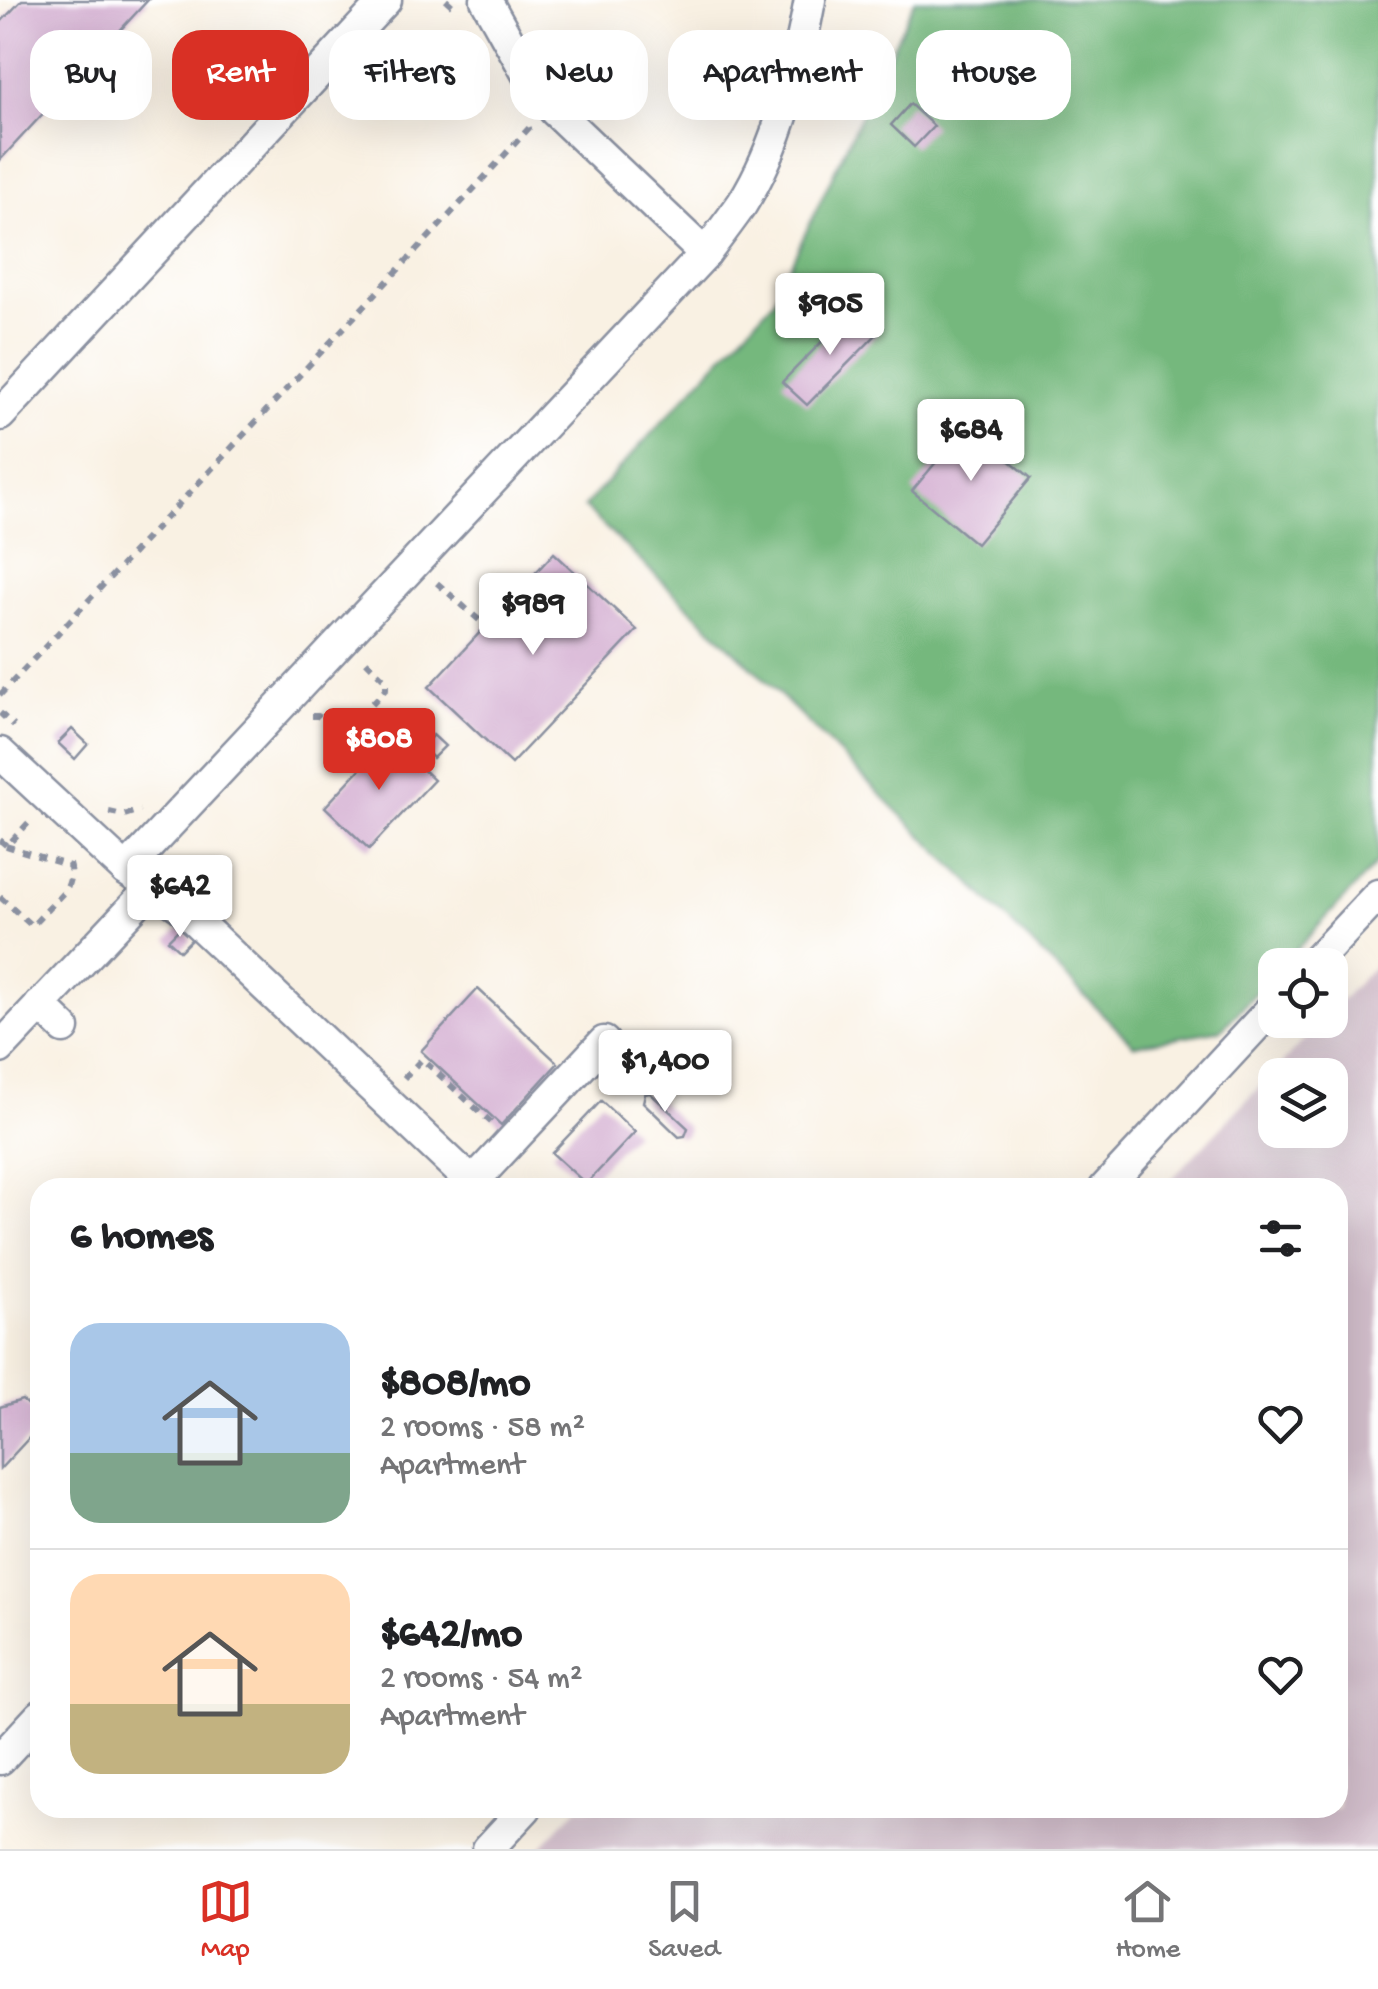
<!DOCTYPE html>
<html lang="en">
<head>
<meta charset="utf-8">
<style>
  body { margin:0; font-family:"Gochi Hand",sans-serif; background:#f6f6f6; color:#202124; height:100vh; display:flex; flex-direction:column; font-size:38px; white-space:nowrap }
  * { box-sizing:border-box; margin:0 }
  p { font-size:32px; color:#757577 }
  .icon { flex:none; width:55px; height:55px; fill:none; stroke:currentColor; stroke-width:2; stroke-linecap:round; stroke-linejoin:round }
  .map { position:relative; flex:1; overflow:hidden }
  .details { position:absolute; left:30px; top:1178px; width:1318px; height:640px; display:flex; flex-direction:column; background:#fff; border-radius:30px; box-shadow:0 10px 40px #0002 }
  .details>* { flex:none }
  .guide { position:absolute; left:30px; top:30px; width:1320px; height:90px; display:flex; gap:20px }
  .controls { position:absolute; left:1258px; top:948px; display:grid; gap:20px }
  .controls a { display:grid; place-items:center; width:90px; height:90px; border-radius:20px; background:#fff; box-shadow:0 10px 40px #0002; font-size:50px }
  .price { position:absolute; translate:-50% -85px; padding:0 22px; border-radius:10px; background:#fff; color:#222; font-size:32px; line-height:65px; filter:drop-shadow(0 2px 5px #0008) }
  .price::after { content:''; position:absolute; left:50%; top:60px; width:30px; height:22px; margin-left:-15px; background:inherit; clip-path:polygon(0 0,100% 0,50% 100%) }
  .price.active { background:#d93025; color:#fff }
  ul { padding:0; list-style:none }
  li { display:flex; align-items:center; gap:30px; height:250px; padding:0 40px }
  li+li { border-top:2px solid #e0e0e0 }
  li span { display:grid; place-items:center; flex:none; width:280px; height:200px; border-radius:30px; color:#555 }
  li>.icon { margin-inline-start:auto }
  span .icon { width:120px; height:120px; fill:#fffc; stroke-width:1 }
  li b { font-size:42px }
  h2 { display:flex; justify-content:space-between; align-items:center; height:120px; padding:0 40px; font-size:42px }
  .chip { padding:0 35px; border-radius:30px; background:#fff; box-shadow:0 10px 40px #0002; font-size:35px; line-height:90px }
  .chip.active { background:#d93025; color:#fff }
  .tabs { display:flex; justify-content:space-around; align-items:center; height:140px; border-top:2px solid #e0e0e0; background:#fff; font-size:28px; color:#757577 }
  .tabs a { display:grid; justify-items:center; gap:5px }
  .tabs .active { color:#d93025 }
  .map>svg:first-child { display:block }
</style>
</head>
<body>
<div class="map">
<svg width="1378" height="1849" viewBox="0 0 1378 1849">
  <rect width="100%" height="100%" fill="#fff"/>
  <filter id="ink" filterUnits="userSpaceOnUse"><feTurbulence type="fractalNoise" baseFrequency=".01" numOctaves="2"/><feDisplacementMap in="SourceGraphic" scale="20" xChannelSelector="R" yChannelSelector="G"/><feConvolveMatrix kernelMatrix="1 2 1 2 8 2 1 2 1" color-interpolation-filters="sRGB"/></filter>
  <filter id="wash" filterUnits="userSpaceOnUse"><feTurbulence type="fractalNoise" baseFrequency=".0048" numOctaves="4" result="noise"/><feDisplacementMap in="SourceGraphic" scale="40" xChannelSelector="R" yChannelSelector="G"/><feGaussianBlur stdDeviation="2.25" result="paint"/><feColorMatrix in="noise" values="0 0 0 0 0 0 0 0 0 0 0 0 0 0 0 0 0 1.4 0 .05"/><feComposite in="paint" operator="in"/></filter>
  <g filter="url(#wash)">
    <rect width="100%" height="100%" fill="#f9f1e3"/>
    <path fill="#d1bdca" fill-rule="evenodd" d="M1378,962V1849H539L578,1808H1338V1188L1164,1187L1323,1020H1330V1012ZM1275,1075H1330V1130H1275Z"/>
    <polygon fill="#74b87d" stroke="#48746e" stroke-width="2.5" points="915,0 1378,0 1378,862 1282,965 1275,965 1275,972 1221,1030 1134,1045 757,672 584,507 774,300"/>
    <g id="blocks">
      <g fill="#d4afd1">
        <polygon points="22,0 148,0 0,160 0,23"/>
        <polygon points="910,104 934,126 914,147 891,125"/>
        <polygon points="853,310 877,334 807,405 782,382"/>
        <polygon points="967,425 1031,478 976,544 912,491"/>
        <polygon points="554,553 637,630 511,764 429,687"/>
        <polygon points="72,729 88,744 75,759 58,743"/>
        <polygon points="433,735 445,746 433,758 422,747"/>
        <polygon points="389,738 434,780 369,849 325,807"/>
        <polygon points="180,928 192,939 180,951 168,940"/>
        <polygon points="478,989 558,1063 501,1125 421,1051"/>
        <polygon points="650,1093 688,1128 685,1136 679,1137 643,1102 645,1094"/>
        <polygon points="601,1101 635,1132 586,1184 552,1153"/>
        <polygon points="22,1400 40,1416 40,1426 0,1469 0,1407"/>
      </g>
    </g>
  </g>
  <g filter="url(#ink)">
    <use href="#blocks" fill-opacity="0" stroke="#8a90a0" stroke-width="2.5"/>
    <g fill="none" stroke-linecap="round" stroke-linejoin="round">
      <g stroke="#8a90a0" stroke-width="35">
        <g id="minor">
          <polyline points="486,0 529,77 555,111 705,254"/>
          <polyline points="0,415 386,0"/>
          <polyline points="0,753 126,870 181,907 478,1188"/>
          <path d="M126,870L705,254C717,238 730,221 742,204C780,144 797,69 810,0"/>
          <polyline points="1312,965 1378,895"/>
          <polyline points="40,1005 64,1028"/>
          <polyline points="0,1048 151,888"/>
          <polyline points="473,1182 604,1042"/>
          <polyline points="1105,1188 1275,1005"/>
          <polyline points="0,1759 40,1716"/>
          <polyline points="488,1849 526,1808"/>
        </g>
      </g>
      <g stroke="#8a90a0" stroke-width="6" stroke-dasharray="8 8" stroke-linecap="butt">
        <polyline points="446,0 456,9"/>
        <polyline points="437,583 486,626"/>
        <polyline points="0,695 471,192 529,128 528,126"/>
        <polyline points="0,713 14,726"/>
        <polyline points="312,716 318,716 336,733 343,734 386,689 386,681 366,661 366,657"/>
        <polyline points="109,812 124,815 140,810"/>
        <polyline points="0,840 7,846 30,821 33,823"/>
        <polyline points="6,846 70,866"/>
        <path d="M0,897L32,926L66,890C72,877 72,869 66,857"/>
        <polyline points="404,1078 422,1059 493,1124"/>
      </g>
      <use href="#minor" stroke="#fff" stroke-width="30"/>
    </g>
  </g>
</svg>
<div class="controls">
<a><svg class="icon" aria-label="locate" viewBox="0 0 24 24"><circle cx="12" cy="12" r="6"/><path d="M12 2v4M12 18v4M2 12h4M18 12h4"/></svg></a>
<a><svg class="icon" aria-label="layers" viewBox="0 0 24 24"><path d="M12 4l9 5-9 5-9-5zM3 14l9 5 9-5"/></svg></a>
</div>
<b class="price" style="left:830px;top:358px">$905</b>
<b class="price" style="left:971px;top:484px">$684</b>
<b class="price" style="left:533px;top:658px">$989</b>
<b class="price active" style="left:379px;top:793px">$808</b>
<b class="price" style="left:180px;top:940px">$642</b>
<b class="price" style="left:665px;top:1115px">$1,400</b>
<div class="guide">
<a class="chip">Buy</a>
<a class="chip active">Rent</a>
<a class="chip">Filters</a>
<a class="chip">New</a>
<a class="chip">Apartment</a>
<a class="chip">House</a>
</div>
<section class="details">
<h2>6 homes<svg class="icon" aria-label="filters" viewBox="0 0 24 24"><path d="M4 7h16M4 17h16"/><circle cx="9" cy="7" r="2"/><circle cx="15" cy="17" r="2"/></svg></h2>
<ul>
<li><span style="background:linear-gradient(#a9c7e8 65%,#7fa58c 0)"><svg class="icon" aria-label="home" viewBox="0 0 24 24"><path d="M3 11l9-7 9 7M6 9v11h12V9"/></svg></span><div><b>$808/mo</b><p>2 rooms · 58 m²</p><p>Apartment</p></div><svg class="icon" aria-label="heart" viewBox="0 0 24 24"><path d="M12 20l-8-8c-3-5 5-10 8-4 3-6 11-1 8 4z"/></svg></li>
<li><span style="background:linear-gradient(#ffd9b3 65%,#c2b280 0)"><svg class="icon" aria-label="home" viewBox="0 0 24 24"><path d="M3 11l9-7 9 7M6 9v11h12V9"/></svg></span><div><b>$642/mo</b><p>2 rooms · 54 m²</p><p>Apartment</p></div><svg class="icon" aria-label="heart" viewBox="0 0 24 24"><path d="M12 20l-8-8c-3-5 5-10 8-4 3-6 11-1 8 4z"/></svg></li>
</ul>
</section>
</div>
<nav class="tabs">
<a class="active"><svg class="icon" aria-label="map" viewBox="0 0 24 24"><path d="M3 6l6-2 6 2 6-2v14l-6 2-6-2-6 2zM9 4v14M15 6v14"/></svg>Map</a>
<a><svg class="icon" aria-label="saved" viewBox="0 0 24 24"><path d="M7 4h10v16l-5-4-5 4z"/></svg>Saved</a>
<a><svg class="icon" aria-label="home" viewBox="0 0 24 24"><path d="M3 11l9-7 9 7M6 9v11h12V9"/></svg>Home</a>
</nav>
</body>
</html>
